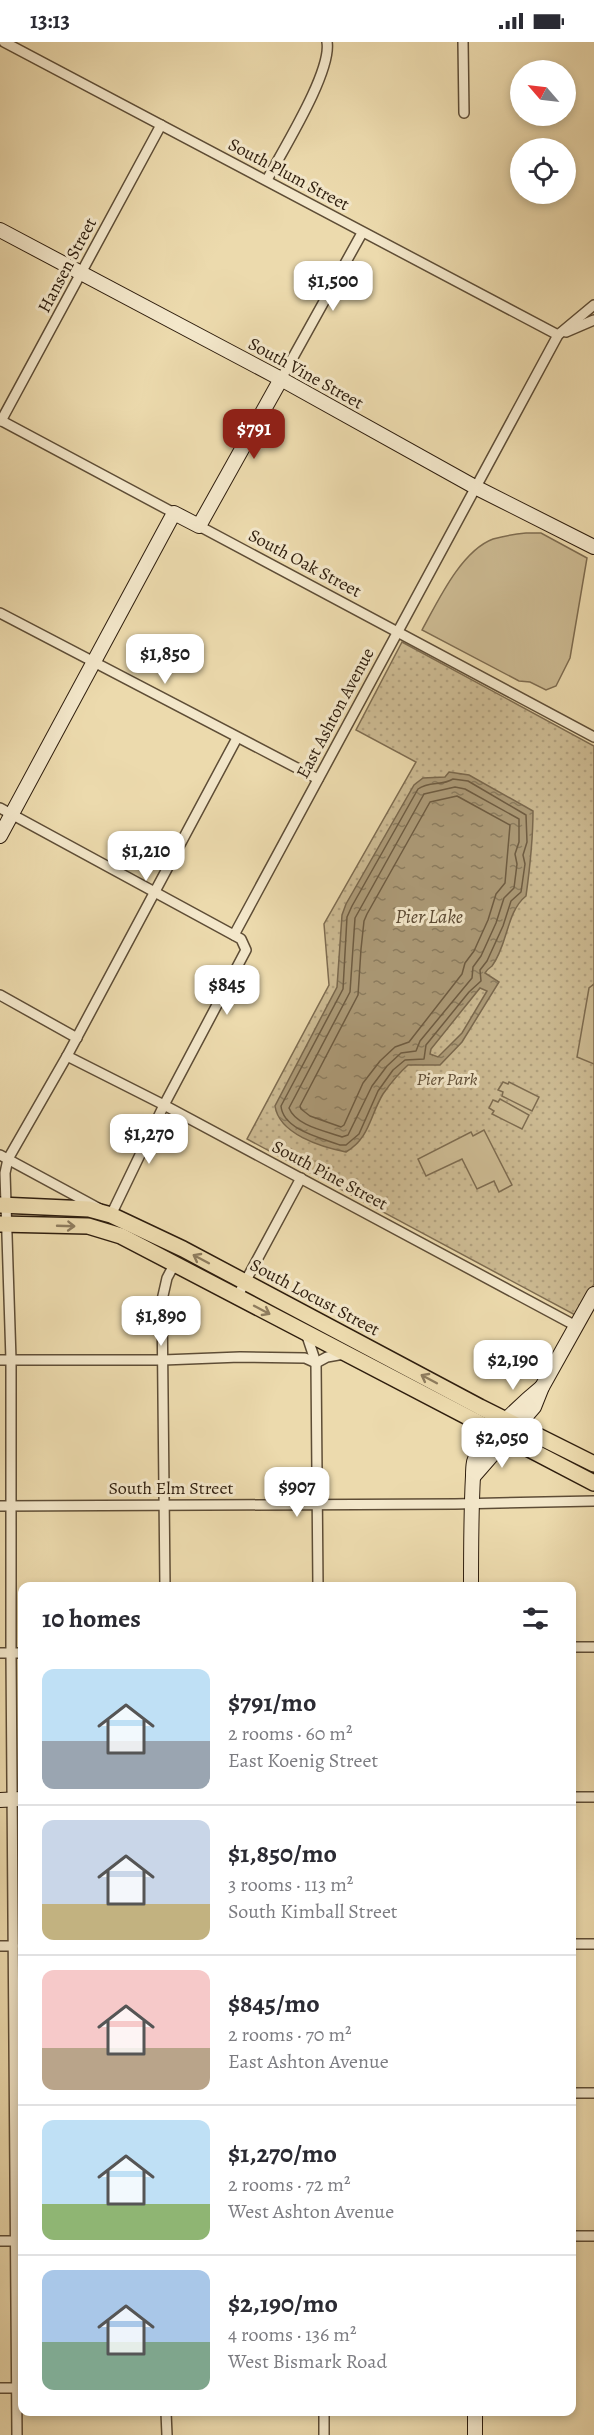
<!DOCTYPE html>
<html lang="en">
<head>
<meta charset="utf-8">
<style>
  body { margin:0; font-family:Alegreya,serif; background:#f7f7f7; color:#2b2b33; height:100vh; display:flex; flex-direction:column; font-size:22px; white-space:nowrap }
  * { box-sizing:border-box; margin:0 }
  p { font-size:20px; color:#7c7c81 }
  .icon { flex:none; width:33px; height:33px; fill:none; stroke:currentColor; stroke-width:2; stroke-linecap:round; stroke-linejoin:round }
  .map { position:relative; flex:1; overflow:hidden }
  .sheet { position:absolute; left:18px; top:1540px; width:558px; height:834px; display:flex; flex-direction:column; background:#fff; border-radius:12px; box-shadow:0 3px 9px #0003 }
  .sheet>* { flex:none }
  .needle { width:39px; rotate:298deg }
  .tools { position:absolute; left:510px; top:18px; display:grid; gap:12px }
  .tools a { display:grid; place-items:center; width:66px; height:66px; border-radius:50%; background:#fff; box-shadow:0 3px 9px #0003; font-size:30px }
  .price { position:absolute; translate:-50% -51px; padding:0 14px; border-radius:12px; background:#fff; color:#222; font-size:20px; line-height:39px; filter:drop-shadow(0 2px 3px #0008) }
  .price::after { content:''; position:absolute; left:50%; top:36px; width:18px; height:14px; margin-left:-9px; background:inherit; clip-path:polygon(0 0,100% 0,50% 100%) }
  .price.selected { background:#8f2418; color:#fff }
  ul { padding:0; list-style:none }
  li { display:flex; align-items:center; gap:18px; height:150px; padding:0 24px }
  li+li { border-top:2px solid #e1e1e2 }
  li span { display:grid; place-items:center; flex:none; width:168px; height:120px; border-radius:12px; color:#555 }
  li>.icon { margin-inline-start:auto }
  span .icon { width:72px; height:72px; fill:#fffc; stroke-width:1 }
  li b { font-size:26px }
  h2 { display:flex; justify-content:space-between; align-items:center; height:72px; padding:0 24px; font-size:26px }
  .status { display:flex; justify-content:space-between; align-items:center; height:42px; padding:0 30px; background:#fff; direction:ltr }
  .status svg { height:16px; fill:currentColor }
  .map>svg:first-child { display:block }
</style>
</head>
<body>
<div class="status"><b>13:13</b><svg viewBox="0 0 49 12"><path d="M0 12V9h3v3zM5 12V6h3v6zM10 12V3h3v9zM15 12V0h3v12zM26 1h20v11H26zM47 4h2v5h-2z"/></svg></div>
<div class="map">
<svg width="594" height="2393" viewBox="0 0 594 2393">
  <defs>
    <pattern id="park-dots" width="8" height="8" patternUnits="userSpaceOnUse" patternTransform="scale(1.5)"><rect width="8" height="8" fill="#ccba92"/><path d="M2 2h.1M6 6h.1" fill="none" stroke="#b09f7d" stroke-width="1.8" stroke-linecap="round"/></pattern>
    <pattern id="water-ripples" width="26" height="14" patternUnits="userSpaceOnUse" patternTransform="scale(1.5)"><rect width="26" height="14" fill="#ac9a77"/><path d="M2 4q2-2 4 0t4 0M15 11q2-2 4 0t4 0" fill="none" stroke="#8c7d60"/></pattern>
  </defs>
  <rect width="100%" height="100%" fill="#ecdaad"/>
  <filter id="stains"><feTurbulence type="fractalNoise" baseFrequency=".00333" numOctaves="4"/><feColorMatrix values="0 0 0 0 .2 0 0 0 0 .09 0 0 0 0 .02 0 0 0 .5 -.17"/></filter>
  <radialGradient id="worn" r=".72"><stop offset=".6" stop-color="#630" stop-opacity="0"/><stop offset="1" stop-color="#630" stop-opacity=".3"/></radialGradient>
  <polygon fill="url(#park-dots)" stroke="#7e6c50" stroke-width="1.5" points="402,600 594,704 594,1242 577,1274 247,1097 329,943 324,882 416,720 356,688"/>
  <g fill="#ccba92" stroke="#7e6c50" stroke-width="1.5">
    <path d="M526,491H541L587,516L570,616L556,644L546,648L530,640L519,639L422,588C438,559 461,509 493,497C504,494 515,492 526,491Z"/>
    <polygon points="594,942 594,1022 577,1015 589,946"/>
    <polygon points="503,1040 508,1042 509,1040 539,1055 532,1069 502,1054 503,1050 498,1048"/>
    <polygon points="500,1057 529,1073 522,1087 492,1072 494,1069 489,1066 493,1058 498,1060"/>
    <polygon points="484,1088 512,1143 499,1150 494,1139 477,1147 462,1117 426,1134 418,1117 471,1090 473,1094"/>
  </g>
  <path fill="url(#water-ripples)" stroke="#7a684d" stroke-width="1.5" fill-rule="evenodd" d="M449,730L469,733L533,769C533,799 530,825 526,854C506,870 508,903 492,924C489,926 487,928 485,931L499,940L462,1000L440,1023H408C399,1031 390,1042 383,1052C370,1073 370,1096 346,1110C321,1105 279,1092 275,1064L337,945L342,873L346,862L414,743L423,736L445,735ZM480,946L487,949L462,991L438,1015L430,1012L431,1007Z"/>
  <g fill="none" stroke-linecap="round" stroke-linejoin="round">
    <g stroke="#6e5c42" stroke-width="1.5">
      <path d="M453,737L468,739L526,773L527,800L523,813L525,822L521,850L511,859L503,884L487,919L480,928L481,939L469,950L426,1003L424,1017L405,1018L393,1028L378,1049L359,1092L346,1103H340C322,1096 283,1088 281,1064L343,947L347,875L352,864L418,747C429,739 442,744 453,737Z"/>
      <path d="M455,745L465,747L519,777V800L515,812L517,822L514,846L504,856L496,881L481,914L473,925L472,936L420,999L416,1009L401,1011L387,1024L372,1044L348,1093L342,1095C326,1089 296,1084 289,1066L350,950L355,876L424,752Z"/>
      <polygon points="457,754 510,783 505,841 496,852 488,878 474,909 465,921 462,932 409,1000 395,1005 380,1019 363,1041 344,1083 341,1085 310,1074 301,1067 300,1064 358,953 361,907 364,879 367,872 430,760"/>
    </g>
    <g stroke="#5e4d36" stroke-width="12">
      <g id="street">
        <polyline points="4,0 558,293"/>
        <polyline points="463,0 464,71"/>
        <path d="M267,138C282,109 332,30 327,0"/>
        <polyline points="566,290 594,278"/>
        <polyline points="281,337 362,191"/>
        <polyline points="0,378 174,471"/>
        <polyline points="1,379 161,83"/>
        <polyline points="199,484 594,695"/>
        <polyline points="0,571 318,737"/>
        <polyline points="0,766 241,897 246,908 164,1063 111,1173 0,1113"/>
        <polyline points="234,893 558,293 594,263"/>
        <polyline points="0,953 77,996"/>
        <polyline points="67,1014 164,1063 576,1284"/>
        <polyline points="237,1255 301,1136"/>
        <polyline points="306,1291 316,1321 318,1545"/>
        <polyline points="0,1318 163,1318 240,1315 305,1316 316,1321 327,1315 344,1312"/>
        <polyline points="0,1464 455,1462 594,1459"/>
        <polyline points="165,1545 162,1258 167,1236 175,1221"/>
        <polyline points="572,1605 594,1605"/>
        <polyline points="0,1611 22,1611"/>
        <polyline points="572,1755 594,1755"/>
        <polyline points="572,1902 594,1902"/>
        <polyline points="0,1904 13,1904"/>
        <polyline points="572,2051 594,2051"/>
        <polyline points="572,2194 594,2194"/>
        <polyline points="0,2199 22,2199"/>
        <polyline points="0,2346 20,2346"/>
        <polyline points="166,2370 167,2393"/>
        <polyline points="324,2370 324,2393"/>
        <polyline points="17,2393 11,1611 11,1318 5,1131 8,1117 67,1014 237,696"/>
      </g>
    </g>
    <g stroke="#2f1e0e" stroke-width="16">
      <g id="secondary">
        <polyline points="0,188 281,337 475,445 594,505"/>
        <polyline points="0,794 174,471 199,484 281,337"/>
        <polyline points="473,1435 534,1365 542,1345 594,1252"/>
        <path d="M471,1545C471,1508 471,1471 473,1434C473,1429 473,1425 474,1420C480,1399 525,1359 542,1345"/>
        <polyline points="0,1758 22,1757"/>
        <polyline points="475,2393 475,2370"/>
      </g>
    </g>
    <g stroke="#2f1e0e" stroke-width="18">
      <g id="primary">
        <polyline points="0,1163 89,1167 111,1173 183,1207 480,1365 594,1422"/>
        <polyline points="0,1182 88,1184 121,1194 594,1441"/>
      </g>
    </g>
    <use href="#street" stroke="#f3e7ca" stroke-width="9"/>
    <use href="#secondary" stroke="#f3e7ca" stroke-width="14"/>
    <use href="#primary" stroke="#ecdaad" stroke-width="15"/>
  </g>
  <defs><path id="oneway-shaft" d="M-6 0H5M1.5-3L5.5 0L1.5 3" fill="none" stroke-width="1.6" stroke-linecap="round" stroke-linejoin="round" transform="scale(1.5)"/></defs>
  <g stroke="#8e7c5e">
    <use href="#oneway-shaft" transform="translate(66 1184) rotate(2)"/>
    <use href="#oneway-shaft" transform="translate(201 1217) rotate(-152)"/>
    <use href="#oneway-shaft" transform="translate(262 1268) rotate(28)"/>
    <use href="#oneway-shaft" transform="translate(429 1337) rotate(-152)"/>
  </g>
  <g text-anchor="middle" stroke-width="6" stroke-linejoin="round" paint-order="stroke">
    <g font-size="18" fill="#2f1e0e" stroke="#f3e7ca">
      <text transform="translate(289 132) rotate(28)" y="6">South Plum Street</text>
      <text transform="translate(67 223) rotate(-62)" y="6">Hansen Street</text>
      <text transform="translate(306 331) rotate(29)" y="6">South Vine Street</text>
      <text transform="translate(305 521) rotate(28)" y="6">South Oak Street</text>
      <text transform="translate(335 671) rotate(-62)" y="6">East Ashton Avenue</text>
      <text transform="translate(330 1133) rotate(28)" y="6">South Pine Street</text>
      <text transform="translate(315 1255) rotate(28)" y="6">South Locust Street</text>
      <text x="171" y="1452">South Elm Street</text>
    </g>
    <g font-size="18" font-style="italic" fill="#5e4d36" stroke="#f3e7ca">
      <text x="447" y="1043">Pier Park</text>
    </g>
    <g font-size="20" font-style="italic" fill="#5b4933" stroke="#f3e7ca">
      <text x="429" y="881">Pier Lake</text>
    </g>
  </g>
  <rect width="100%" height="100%" filter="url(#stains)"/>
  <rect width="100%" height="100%" fill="url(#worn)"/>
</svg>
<div class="tools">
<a><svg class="needle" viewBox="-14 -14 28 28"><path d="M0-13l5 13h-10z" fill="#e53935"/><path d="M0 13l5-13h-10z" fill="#7c7c81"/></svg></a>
<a><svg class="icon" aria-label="locate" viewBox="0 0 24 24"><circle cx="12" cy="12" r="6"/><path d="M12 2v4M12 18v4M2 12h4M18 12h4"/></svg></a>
</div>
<b class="price" style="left:333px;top:270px">$1,500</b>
<b class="price selected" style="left:254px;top:418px">$791</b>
<b class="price" style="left:165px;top:643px">$1,850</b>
<b class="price" style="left:146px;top:840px">$1,210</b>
<b class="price" style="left:227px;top:974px">$845</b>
<b class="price" style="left:149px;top:1123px">$1,270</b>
<b class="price" style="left:161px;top:1305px">$1,890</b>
<b class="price" style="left:513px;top:1349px">$2,190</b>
<b class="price" style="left:502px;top:1427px">$2,050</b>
<b class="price" style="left:297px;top:1476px">$907</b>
<section class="sheet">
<h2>10 homes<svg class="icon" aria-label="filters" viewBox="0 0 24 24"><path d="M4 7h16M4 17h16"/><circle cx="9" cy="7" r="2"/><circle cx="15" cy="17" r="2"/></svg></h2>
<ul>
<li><span style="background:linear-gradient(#bfe0f5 60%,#9aa5b1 0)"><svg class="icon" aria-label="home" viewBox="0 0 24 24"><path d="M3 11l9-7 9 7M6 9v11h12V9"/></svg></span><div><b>$791/mo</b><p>2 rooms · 60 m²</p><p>East Koenig Street</p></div></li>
<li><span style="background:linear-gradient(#c9d6e8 70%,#c2b280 0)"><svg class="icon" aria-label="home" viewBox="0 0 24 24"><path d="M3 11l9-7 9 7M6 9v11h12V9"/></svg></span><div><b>$1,850/mo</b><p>3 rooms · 113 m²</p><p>South Kimball Street</p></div></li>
<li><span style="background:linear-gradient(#f6c9c9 65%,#b9a48a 0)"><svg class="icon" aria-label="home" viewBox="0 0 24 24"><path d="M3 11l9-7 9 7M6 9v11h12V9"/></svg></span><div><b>$845/mo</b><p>2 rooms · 70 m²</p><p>East Ashton Avenue</p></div></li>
<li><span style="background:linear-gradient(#bfe0f5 70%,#8fb573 0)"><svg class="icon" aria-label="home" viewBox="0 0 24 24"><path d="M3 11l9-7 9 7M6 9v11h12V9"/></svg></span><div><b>$1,270/mo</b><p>2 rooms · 72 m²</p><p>West Ashton Avenue</p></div></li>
<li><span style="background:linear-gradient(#a9c7e8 60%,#7fa58c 0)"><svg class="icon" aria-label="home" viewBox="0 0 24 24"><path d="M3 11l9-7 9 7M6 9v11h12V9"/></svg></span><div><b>$2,190/mo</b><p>4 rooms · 136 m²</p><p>West Bismark Road</p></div></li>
</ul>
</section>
</div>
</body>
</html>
